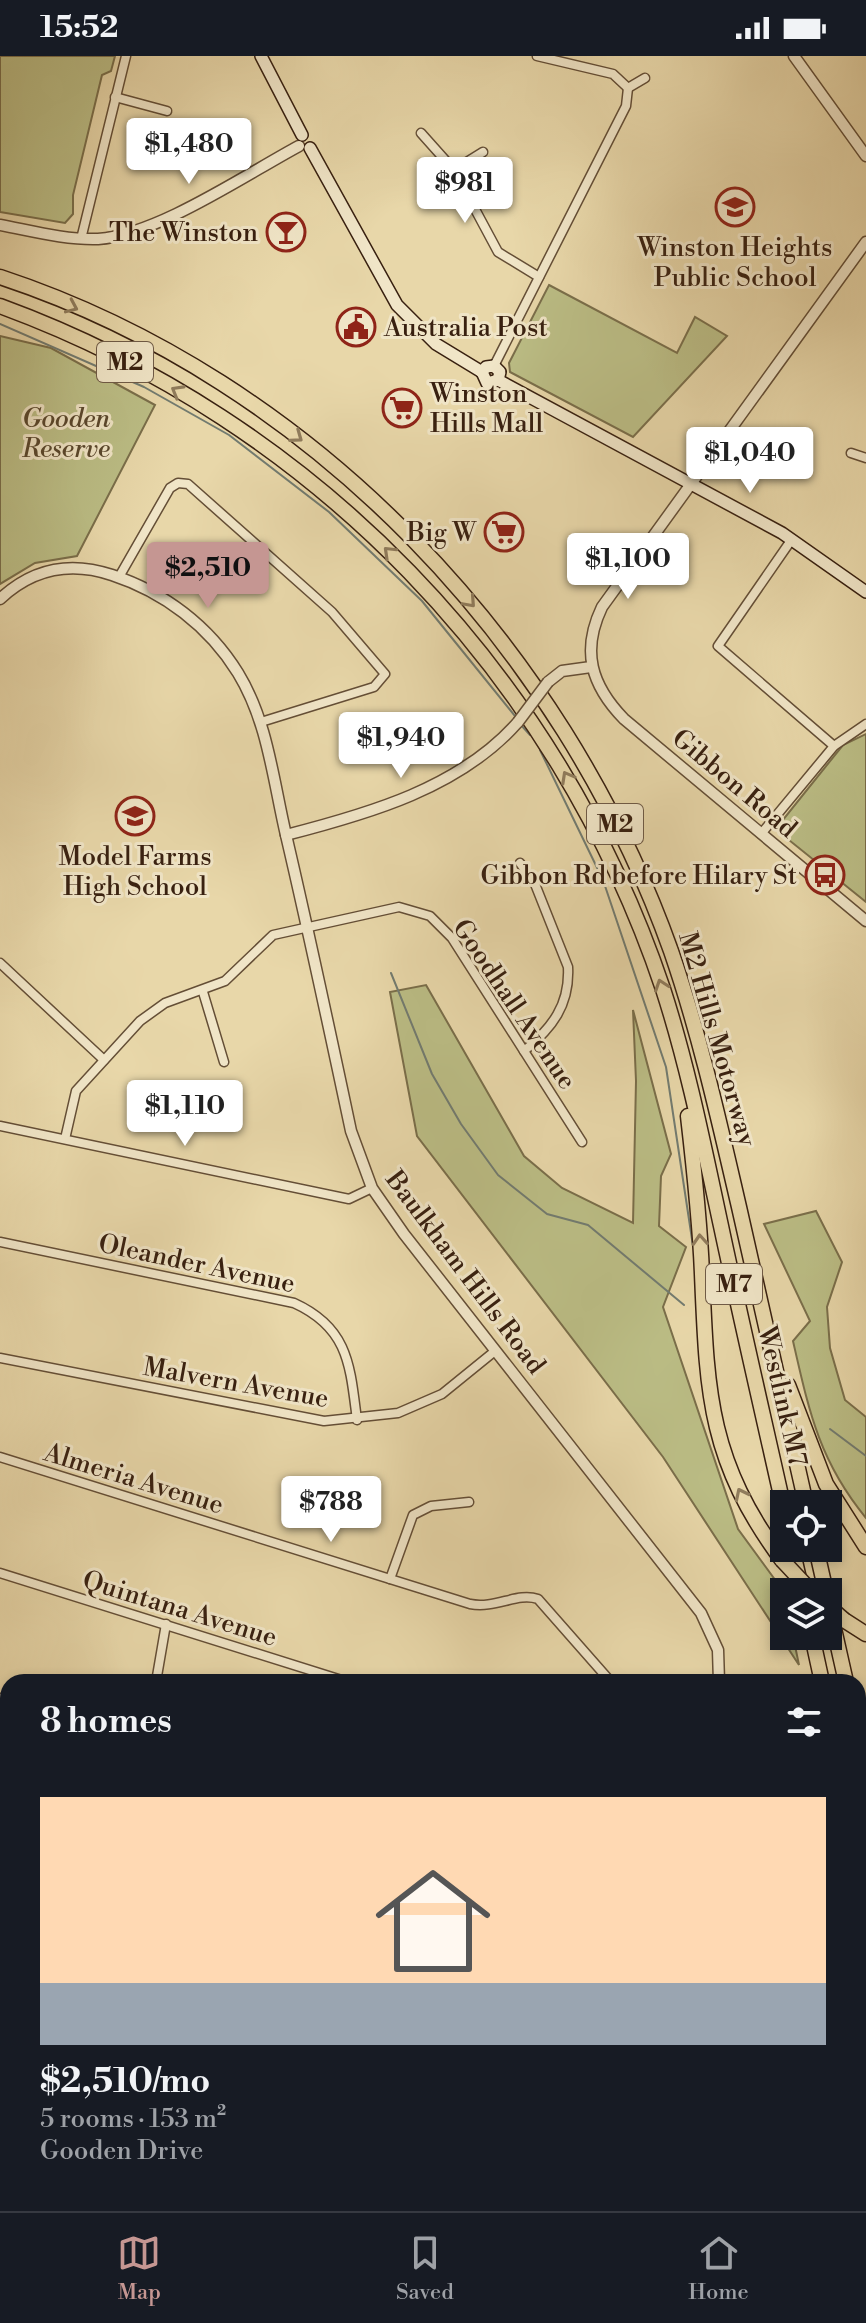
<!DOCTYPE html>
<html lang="en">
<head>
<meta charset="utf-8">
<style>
  body { margin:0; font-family:"Libre Bodoni",serif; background:#242831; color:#f1f3f6; height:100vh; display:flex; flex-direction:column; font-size:30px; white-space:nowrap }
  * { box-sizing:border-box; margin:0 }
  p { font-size:26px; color:#9ea1a6 }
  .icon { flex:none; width:44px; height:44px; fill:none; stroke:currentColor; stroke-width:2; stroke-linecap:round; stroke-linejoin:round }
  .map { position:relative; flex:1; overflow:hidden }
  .panel { position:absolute; left:0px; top:1618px; width:866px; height:538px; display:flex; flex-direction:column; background:#171b24; border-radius:24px 24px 0 0; box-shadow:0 4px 12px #0003 }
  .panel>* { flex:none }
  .tools { position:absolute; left:770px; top:1434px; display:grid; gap:16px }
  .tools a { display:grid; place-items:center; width:72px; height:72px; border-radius:0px; background:#171b24; box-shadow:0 4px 12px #0003; font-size:40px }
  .price { position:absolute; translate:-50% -68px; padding:0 18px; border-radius:8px; background:#fff; color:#222; font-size:26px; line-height:52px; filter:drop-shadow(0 2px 4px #0008) }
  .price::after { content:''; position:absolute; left:50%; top:48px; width:24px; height:18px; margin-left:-12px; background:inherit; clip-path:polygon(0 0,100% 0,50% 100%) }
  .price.on { background:#c59692; color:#111 }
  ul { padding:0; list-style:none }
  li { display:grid; align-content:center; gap:16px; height:424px; padding:0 40px }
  li span { display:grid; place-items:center; height:248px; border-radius:0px; color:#555 }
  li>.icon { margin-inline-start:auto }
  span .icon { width:144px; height:144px; fill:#fffc; stroke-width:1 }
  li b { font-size:34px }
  h2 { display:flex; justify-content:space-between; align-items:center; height:96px; padding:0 40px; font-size:34px }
  .status { display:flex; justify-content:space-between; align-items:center; height:56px; padding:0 40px; background:#171b24; direction:ltr }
  .status svg { height:22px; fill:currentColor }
  .menu { display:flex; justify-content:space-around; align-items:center; height:112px; border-top:2px solid #363941; background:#171b24; font-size:22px; color:#9ea1a6 }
  .menu a { display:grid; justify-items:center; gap:4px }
  .menu .on { color:#c59692 }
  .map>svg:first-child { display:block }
</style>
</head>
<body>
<div class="status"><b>15:52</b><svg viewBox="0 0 49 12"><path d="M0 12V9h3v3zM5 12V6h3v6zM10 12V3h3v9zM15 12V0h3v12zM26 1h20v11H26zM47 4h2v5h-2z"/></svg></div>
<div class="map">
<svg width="866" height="2155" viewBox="0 0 866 2155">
  <rect width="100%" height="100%" fill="#e8d7a9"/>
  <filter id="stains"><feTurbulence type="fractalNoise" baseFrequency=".0025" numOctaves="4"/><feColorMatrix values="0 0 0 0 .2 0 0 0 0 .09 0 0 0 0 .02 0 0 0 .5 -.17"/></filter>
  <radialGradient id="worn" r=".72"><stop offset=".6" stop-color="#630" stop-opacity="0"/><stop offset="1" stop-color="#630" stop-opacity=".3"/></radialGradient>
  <g fill="#bbbd85" stroke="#7a6e4a" stroke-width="2">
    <polygon points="0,0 115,0 111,15 102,19 73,139 73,158 65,167 0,156"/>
    <polygon points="549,229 677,297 695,261 727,280 633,381 510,316 509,307"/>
    <polygon points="0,280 51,292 155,349 77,500 35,507 0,528"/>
    <polygon points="866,678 866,846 779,776 782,765 843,689"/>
    <polygon points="426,929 524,1100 562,1132 633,1167 636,1025 633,954 671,1098 661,1120 659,1170 686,1191 663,1251 738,1473 784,1536 784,1580 793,1580 799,1609 663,1401 417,1080 390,936"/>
    <path d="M816,1155L842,1206L827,1251L830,1292L845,1344L866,1361V1462C819,1405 809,1355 793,1285L810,1265L764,1168Z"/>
    <polygon points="858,1892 866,1940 866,2009 858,2006"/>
    <polygon points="8,2099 8,2148 187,2148 196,2155 0,2155 0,2102"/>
    <polygon points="307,2148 570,2148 567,2155 296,2154"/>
  </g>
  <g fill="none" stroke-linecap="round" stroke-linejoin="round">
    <g stroke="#727b70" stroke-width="2">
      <polyline points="0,268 144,331 229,379 329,456 422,545 515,660"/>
      <polyline points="521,669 530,679"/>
      <polyline points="540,694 603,824 666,1011 693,1190"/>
      <polyline points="391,917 432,1018 461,1068 498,1119 547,1158 588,1169 684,1249"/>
      <polyline points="830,1373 866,1400"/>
      <polyline points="858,1888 866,1882"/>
      <polyline points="94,2155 103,2155"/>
      <polyline points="511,2155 516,2148"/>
    </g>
    <g stroke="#644e36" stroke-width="11">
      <g id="minor">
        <polyline points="537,0 613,18 628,32"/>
        <polyline points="628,32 645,22"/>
        <polyline points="115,41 167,55"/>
        <polyline points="421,77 454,114 498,196 539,221"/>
        <polyline points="454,114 483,96"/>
        <polyline points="81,183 126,0"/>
        <polyline points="494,310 626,50 628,32"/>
        <polyline points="851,397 866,402"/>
        <polyline points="792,483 718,590 834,690"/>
        <polyline points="119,521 170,432 178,427 188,428 332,556 385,618 374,631 261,666"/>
        <polyline points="761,778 834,690 866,668"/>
        <path d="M520,807L535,828L568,911C570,949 552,972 524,995"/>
        <polyline points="0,907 104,1004"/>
        <polyline points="203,936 224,1006"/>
        <polyline points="0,1070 349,1143 372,1132"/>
        <polyline points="65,1083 76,1035 140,965 165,947 225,925 273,879 399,851 430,860 452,882 582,1086"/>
        <path d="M0,1186L294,1247C349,1272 350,1310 357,1364"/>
        <polyline points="0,1302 324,1365 398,1357 442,1338 495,1295"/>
        <path d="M0,1401L470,1548C496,1553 517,1536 538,1543L611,1626"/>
        <polyline points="0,1517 348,1626"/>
        <polyline points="390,1523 413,1459 431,1450 469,1446"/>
        <polyline points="156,1626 166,1568"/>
        <polyline points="0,1767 8,1770"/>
        <polyline points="832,2148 835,2155"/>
        <polyline points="645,2155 650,2148"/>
      </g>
    </g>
    <g stroke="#644e36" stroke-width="13">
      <g id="tertiary">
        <polyline points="794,0 866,100"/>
        <path d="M0,169C32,175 65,184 98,183C157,179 245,119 299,90"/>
        <path d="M866,186L602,551C581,595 591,629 624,663L866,865"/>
        <path d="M0,543C32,513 70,505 112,519C164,536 209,570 238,617C268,666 273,724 286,779C309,877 330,976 351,1075L372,1132L404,1178L701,1557L718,1594L719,1626"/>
        <polyline points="548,626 562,615 591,611"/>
        <path d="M286,779C368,758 460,732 518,666"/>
        <polyline points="0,1643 8,1646"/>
        <polyline points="0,1994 8,1979"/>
      </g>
    </g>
    <g stroke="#382010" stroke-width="14">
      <g id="secondary">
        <polyline points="261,0 302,79"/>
        <polyline points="310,92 397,249 436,288 482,316"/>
        <polyline points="482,316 486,311 494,310 500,316 498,324"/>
        <polyline points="482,316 487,327 498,324"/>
        <polyline points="498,324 782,477 866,536"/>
      </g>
    </g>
    <g stroke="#382010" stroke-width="15">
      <g id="primary">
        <polyline points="0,1938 8,1942"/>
        <polyline points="272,2148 277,2155"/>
      </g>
    </g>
    <g stroke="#382010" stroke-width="17">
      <g id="motorway">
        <path d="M0,221C312,324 562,589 671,895C700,979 719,1065 739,1151C761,1250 784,1349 806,1448"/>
        <path d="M0,250C314,365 557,617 663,933C688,1010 704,1091 721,1170C741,1264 763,1359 784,1453"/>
        <path d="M688,1060C694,1112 700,1165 702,1218C707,1336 708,1404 782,1504"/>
        <polyline points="788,1329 826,1428 866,1491"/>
        <polyline points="792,1492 802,1536"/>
        <polyline points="816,1492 826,1536"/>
        <polyline points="828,1546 846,1626"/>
        <polyline points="844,1564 866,1578"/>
        <polyline points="812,1580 822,1626"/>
        <polyline points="858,1678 866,1714"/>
        <polyline points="858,1783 866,1817"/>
      </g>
    </g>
    <use href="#minor" stroke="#f0e5c7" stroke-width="8"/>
    <use href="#tertiary" stroke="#f0e5c7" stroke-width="10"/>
    <use href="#secondary" stroke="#f0e5c7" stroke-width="11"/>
    <use href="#primary" stroke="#e8d7a9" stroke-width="12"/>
    <use href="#motorway" stroke="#e8d7a9" stroke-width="14"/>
    <g stroke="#644e36" stroke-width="13" stroke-linecap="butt">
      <polyline id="tertiary-bridge" points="518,666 548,626"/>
    </g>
    <g stroke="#382010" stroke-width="17" stroke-linecap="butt">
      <g id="motorway-bridge">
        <polyline points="782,1504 812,1536"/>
        <polyline points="828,1550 844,1564"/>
      </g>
    </g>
    <use href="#tertiary-bridge" stroke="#f0e5c7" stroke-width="10"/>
    <use href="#motorway-bridge" stroke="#e8d7a9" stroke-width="14"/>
  </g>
  <defs><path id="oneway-chevron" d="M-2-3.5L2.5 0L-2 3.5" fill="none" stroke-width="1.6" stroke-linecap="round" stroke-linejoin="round" transform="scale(2)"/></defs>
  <g stroke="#907c5c">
    <use href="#oneway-chevron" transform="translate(72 251) rotate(24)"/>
    <use href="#oneway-chevron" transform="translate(177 335) rotate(-150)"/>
    <use href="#oneway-chevron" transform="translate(297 381) rotate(36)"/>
    <use href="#oneway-chevron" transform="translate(389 496) rotate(-136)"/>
    <use href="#oneway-chevron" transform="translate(470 546) rotate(48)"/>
    <use href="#oneway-chevron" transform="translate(567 721) rotate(-119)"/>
    <use href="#oneway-chevron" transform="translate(661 929) rotate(-109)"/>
    <use href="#oneway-chevron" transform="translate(700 1184) rotate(-94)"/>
    <use href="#oneway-chevron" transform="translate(741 1438) rotate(-116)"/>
  </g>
  <defs>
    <g id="school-ring" transform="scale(2)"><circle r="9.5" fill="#f0e5c7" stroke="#8f2418" stroke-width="1.5"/><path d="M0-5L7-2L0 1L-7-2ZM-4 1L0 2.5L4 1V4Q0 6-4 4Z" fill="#8f2418"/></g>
    <g id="bar-ring" transform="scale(2)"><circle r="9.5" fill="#f0e5c7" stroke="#8f2418" stroke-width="1.5"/><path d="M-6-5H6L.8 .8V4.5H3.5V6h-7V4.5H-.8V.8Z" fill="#8f2418"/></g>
    <g id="civic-ring" transform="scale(2)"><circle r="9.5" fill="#f0e5c7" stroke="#8f2418" stroke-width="1.5"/><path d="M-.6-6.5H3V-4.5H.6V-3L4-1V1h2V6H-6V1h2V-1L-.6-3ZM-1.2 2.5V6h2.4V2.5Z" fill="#8f2418"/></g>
    <g id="supermarket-ring" transform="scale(2)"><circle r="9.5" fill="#f0e5c7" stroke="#8f2418" stroke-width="1.5"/><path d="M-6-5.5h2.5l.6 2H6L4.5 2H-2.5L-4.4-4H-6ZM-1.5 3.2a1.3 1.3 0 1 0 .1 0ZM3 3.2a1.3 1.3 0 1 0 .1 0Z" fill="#8f2418"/></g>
    <g id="bus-ring" transform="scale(2)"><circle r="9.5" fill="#f0e5c7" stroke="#8f2418" stroke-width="1.5"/><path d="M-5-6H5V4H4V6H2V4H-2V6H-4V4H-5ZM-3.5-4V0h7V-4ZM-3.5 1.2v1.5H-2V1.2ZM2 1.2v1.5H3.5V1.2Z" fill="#8f2418"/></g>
  </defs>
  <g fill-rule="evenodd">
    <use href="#school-ring" x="735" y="151"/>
    <use href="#bar-ring" x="286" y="176"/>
    <use href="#civic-ring" x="356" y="271"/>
    <use href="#supermarket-ring" x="402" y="352"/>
    <use href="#supermarket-ring" x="504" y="476"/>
    <use href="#school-ring" x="135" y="760"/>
    <use href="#bus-ring" x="825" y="819"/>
  </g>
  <g text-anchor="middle" stroke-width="6" stroke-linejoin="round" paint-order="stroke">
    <g fill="#f0e5c7" stroke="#6f5b47" stroke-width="2">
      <rect x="97" y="286" width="56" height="40" rx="6"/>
      <rect x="587" y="748" width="56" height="40" rx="6"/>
      <rect x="706" y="1208" width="56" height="40" rx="6"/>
    </g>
    <g font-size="24" font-weight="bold" fill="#382010">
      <text x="125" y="314">M2</text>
      <text x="615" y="776">M2</text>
      <text x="734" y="1236">M7</text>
    </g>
    <g font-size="26" fill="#382010" stroke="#f0e5c7" text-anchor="end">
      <text x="258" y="185">The Winston</text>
      <text x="735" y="200" text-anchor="middle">Winston Heights<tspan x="735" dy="30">Public School</tspan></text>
      <text x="384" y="280" text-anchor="start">Australia Post</text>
      <text x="430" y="346" text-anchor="start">Winston<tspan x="430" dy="30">Hills Mall</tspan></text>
      <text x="476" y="485">Big W</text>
      <text x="135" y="809" text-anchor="middle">Model Farms<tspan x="135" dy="30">High School</tspan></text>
      <text x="797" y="828">Gibbon Rd before Hilary St</text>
    </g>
    <g font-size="26" font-style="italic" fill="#59472d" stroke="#f0e5c7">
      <text x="66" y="371">Gooden<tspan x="66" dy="30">Reserve</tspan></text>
    </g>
    <g font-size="26" fill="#382010" stroke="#f0e5c7">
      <text transform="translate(735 727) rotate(40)" y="9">Gibbon Road</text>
      <text transform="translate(515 948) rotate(56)" y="9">Goodhall Avenue</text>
      <text transform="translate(718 983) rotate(74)" y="9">M2 Hills Motorway</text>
      <text transform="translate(197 1207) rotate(12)" y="9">Oleander Avenue</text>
      <text transform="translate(466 1216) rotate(53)" y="9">Baulkham Hills Road</text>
      <text transform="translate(236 1326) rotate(10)" y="9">Malvern Avenue</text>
      <text transform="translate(783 1340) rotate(77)" y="9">Westlink M7</text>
      <text transform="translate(134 1422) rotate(17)" y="9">Almeria Avenue</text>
      <text transform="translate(180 1552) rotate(17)" y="9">Quintana Avenue</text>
    </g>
  </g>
  <rect width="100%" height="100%" filter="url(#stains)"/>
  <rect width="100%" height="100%" fill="url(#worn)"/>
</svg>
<div class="tools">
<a><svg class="icon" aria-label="locate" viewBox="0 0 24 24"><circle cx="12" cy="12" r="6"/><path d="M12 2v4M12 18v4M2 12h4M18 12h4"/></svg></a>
<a><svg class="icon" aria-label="layers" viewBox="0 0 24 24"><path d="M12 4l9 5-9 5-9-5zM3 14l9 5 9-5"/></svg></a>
</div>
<b class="price" style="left:189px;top:130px">$1,480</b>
<b class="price" style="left:465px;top:169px">$981</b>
<b class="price" style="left:750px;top:439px">$1,040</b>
<b class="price" style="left:628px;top:545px">$1,100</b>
<b class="price on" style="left:208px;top:554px">$2,510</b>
<b class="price" style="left:401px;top:724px">$1,940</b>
<b class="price" style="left:185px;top:1092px">$1,110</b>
<b class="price" style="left:331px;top:1488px">$788</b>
<section class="panel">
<h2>8 homes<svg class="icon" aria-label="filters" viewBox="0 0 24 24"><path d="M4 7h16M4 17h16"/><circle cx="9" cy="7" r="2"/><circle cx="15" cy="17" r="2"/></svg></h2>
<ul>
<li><span style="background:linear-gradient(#ffd9b3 75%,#9aa5b1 0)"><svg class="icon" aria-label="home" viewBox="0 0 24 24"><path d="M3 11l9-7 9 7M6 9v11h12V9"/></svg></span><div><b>$2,510/mo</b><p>5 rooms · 153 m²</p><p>Gooden Drive</p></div></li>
</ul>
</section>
</div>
<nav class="menu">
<a class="on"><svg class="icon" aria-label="map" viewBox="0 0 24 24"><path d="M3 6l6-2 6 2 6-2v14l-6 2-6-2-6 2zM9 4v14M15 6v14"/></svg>Map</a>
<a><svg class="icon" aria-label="saved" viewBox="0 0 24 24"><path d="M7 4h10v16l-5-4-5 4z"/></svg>Saved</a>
<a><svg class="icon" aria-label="home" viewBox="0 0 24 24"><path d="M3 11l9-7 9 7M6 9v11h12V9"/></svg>Home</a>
</nav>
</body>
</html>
